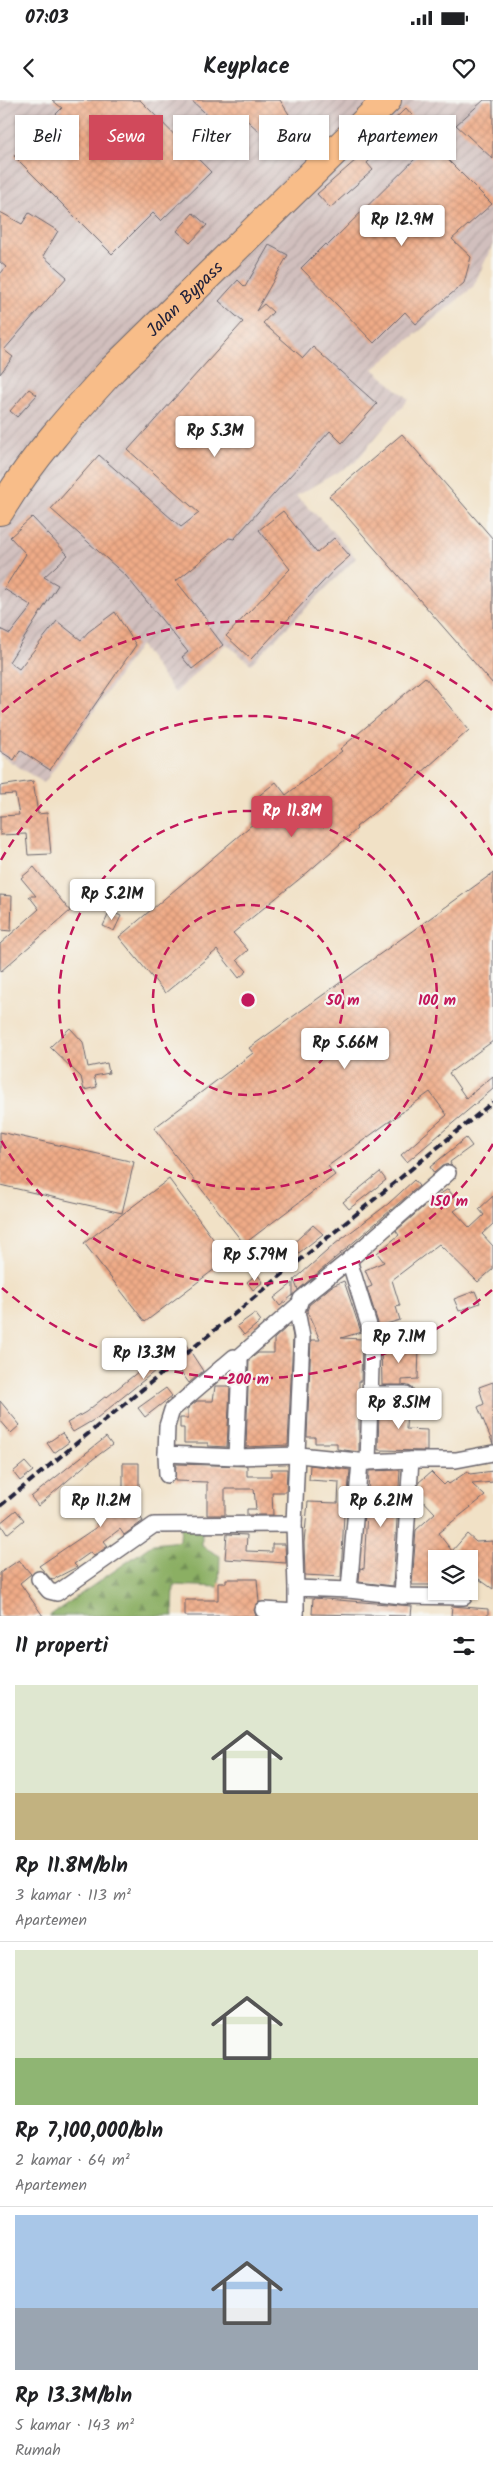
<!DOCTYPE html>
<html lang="id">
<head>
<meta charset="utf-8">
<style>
  body { margin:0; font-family:Kalam,sans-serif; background:#f6f6f6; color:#202124; height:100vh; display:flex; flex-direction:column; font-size:19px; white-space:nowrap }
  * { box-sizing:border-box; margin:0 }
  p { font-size:16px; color:#757577 }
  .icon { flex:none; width:28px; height:28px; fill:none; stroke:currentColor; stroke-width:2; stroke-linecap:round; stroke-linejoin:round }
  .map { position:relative; height:1516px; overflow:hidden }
  .panel { display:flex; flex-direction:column; background:#fff; flex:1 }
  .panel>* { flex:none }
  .guide { position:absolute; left:15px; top:15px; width:464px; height:45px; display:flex; gap:10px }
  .buttons { position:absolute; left:428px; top:1450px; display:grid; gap:10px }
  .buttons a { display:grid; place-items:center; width:50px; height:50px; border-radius:0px; background:#fff; box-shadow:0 1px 4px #0004; font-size:25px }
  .price { position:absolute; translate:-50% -42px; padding:0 11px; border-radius:5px; background:#fff; color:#222; font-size:16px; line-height:32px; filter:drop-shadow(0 1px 2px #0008) }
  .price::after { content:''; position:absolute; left:50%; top:30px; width:15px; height:11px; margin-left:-8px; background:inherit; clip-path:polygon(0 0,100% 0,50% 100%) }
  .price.on { background:#d1495b; color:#fff }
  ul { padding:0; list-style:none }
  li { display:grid; align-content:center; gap:10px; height:265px; padding:0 15px }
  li+li { border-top:1px solid #e0e0e0 }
  li span { display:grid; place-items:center; height:155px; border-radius:0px; color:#555 }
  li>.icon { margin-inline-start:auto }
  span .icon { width:90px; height:90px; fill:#fffc; stroke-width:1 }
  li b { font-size:21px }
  h2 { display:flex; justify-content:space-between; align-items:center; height:60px; padding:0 15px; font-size:21px }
  .tag { padding:0 18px; border-radius:0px; background:#fff; box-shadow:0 1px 4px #0004; font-size:18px; line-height:45px }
  .tag.on { background:#d1495b; color:#fff }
  .status { display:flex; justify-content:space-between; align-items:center; height:35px; padding:0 25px; background:#fff; direction:ltr }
  .status svg { height:14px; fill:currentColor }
  header { display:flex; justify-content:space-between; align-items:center; height:65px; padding:0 15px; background:#fff; font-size:22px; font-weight:600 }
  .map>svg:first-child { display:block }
</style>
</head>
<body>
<div class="status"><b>07:03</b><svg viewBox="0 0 49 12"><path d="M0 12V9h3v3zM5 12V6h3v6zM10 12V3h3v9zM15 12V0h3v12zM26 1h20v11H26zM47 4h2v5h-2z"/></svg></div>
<header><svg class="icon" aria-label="back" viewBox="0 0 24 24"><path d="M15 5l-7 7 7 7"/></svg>Keyplace<svg class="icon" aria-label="heart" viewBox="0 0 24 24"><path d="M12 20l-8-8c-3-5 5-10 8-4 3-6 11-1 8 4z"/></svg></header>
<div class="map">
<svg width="493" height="1516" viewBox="0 0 493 1516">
  <defs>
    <pattern id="industrial-furrows" width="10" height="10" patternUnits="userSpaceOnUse" patternTransform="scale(1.25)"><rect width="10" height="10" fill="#d1bfbd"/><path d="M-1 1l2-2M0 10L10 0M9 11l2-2" fill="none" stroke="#b3a4a3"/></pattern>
    <pattern id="forest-firs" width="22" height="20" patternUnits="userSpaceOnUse" patternTransform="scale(1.25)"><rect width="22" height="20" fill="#8baf64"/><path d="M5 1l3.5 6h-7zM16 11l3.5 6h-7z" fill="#718e54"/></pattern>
    <pattern id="building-cross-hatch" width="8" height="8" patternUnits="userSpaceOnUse" patternTransform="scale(1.25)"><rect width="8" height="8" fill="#efab87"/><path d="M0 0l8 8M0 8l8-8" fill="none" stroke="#cd9375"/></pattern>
  </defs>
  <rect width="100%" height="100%" fill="#f6f6f2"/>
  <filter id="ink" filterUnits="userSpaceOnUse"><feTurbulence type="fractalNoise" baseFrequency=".02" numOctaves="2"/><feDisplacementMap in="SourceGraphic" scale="10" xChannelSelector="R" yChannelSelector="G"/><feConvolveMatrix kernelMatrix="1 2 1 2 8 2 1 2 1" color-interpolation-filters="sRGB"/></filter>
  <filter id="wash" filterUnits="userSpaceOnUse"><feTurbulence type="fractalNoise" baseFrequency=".0096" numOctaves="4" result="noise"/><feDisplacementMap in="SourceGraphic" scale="20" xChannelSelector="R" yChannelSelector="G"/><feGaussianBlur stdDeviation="1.12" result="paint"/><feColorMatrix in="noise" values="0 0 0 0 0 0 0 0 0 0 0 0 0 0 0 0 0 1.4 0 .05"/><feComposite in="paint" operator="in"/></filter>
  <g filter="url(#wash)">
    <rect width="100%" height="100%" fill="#f1e1c6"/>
    <polygon fill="url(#industrial-furrows)" points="0,0 493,0 493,144 473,187 373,269 408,299 355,362 296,396 334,432 356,458 251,564 226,544 175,593 140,545 44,683 0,655"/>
    <polygon fill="url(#forest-firs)" stroke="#566850" points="181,1420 202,1420 202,1446 220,1456 219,1487 174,1485 173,1516 49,1516 153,1444 180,1441"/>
    <g id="blocks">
      <g fill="url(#building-cross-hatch)">
        <polygon points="52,0 140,0 211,72 161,121 153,113 112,154 14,56 62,8"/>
        <polygon points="191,0 280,0 297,27 285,34 274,17 260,32 242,16 227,33"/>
        <polygon points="484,0 493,0 493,59 456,25"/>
        <polygon points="406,8 412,15 367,63 373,70 330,108 317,94 364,53 362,51"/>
        <polygon points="431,43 492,104 452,139 471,157 464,183 416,224 405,212 374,243 301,168 325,144 327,146"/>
        <polygon points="0,112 22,124 29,113 58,131 43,156 67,177 4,250 13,257 0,274 0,174 6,167 0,162"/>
        <polygon points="193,113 207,125 190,143 177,131"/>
        <polygon points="269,145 288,155 256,211 264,204 273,212 263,223 303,258 313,247 377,304 342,343 330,331 234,439 229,438 176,481 209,522 207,524 223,545 192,569 182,557 188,552 126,476 51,409 99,355 181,427 199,413 128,350 243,222 219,201 238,180 245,187"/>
        <polygon points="29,289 37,295 17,317 10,311"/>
        <polygon points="402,334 493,439 493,584 329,396"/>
        <polygon points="283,411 317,453 334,438 350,456 334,470 251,559 226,536 290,469 259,430"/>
        <polygon points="32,417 68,455 44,477 58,485 9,562 19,569 57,521 81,540 88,532 115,512 136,545 50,670 20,650 14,660 0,651 0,529 10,534 32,506 4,489 26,454 10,437"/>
        <polygon points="425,577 469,630 408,685 356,727 357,729 308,772 233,833 248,850 237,860 247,871 239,878 217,850 165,893 119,837 267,712 256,698 276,682 286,695 342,651 340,649"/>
        <polygon points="33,681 38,714 47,713 51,754 28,755 26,734 0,735 0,716 19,715 15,694 0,695 0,686"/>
        <polygon points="34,767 70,811 0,872 0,844 39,809 29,796 36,796 21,778"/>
        <polygon points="493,773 493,941 449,973 466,998 493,976 493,989 407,1062 401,1055 447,1015 430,992 328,1066 335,1075 244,1144 154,1028 253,953 249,948"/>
        <polygon points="0,795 12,796 11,831 0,830"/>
        <polygon points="110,811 121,816 114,831 103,826"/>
        <polygon points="70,928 83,942 88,967 107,963 109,973 94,976 97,987 84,990 81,977 50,947"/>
        <polygon points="0,1032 134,1062 122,1113 0,1085"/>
        <polygon points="466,1038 472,1046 450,1062 451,1064 442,1066 434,1073 430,1067"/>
        <polygon points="380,1072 386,1080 349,1109 343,1102"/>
        <polygon points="169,1079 228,1159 145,1222 84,1143"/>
        <polygon points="414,1080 419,1086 298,1190 294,1180 335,1144 388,1104"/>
        <polygon points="448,1089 461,1106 454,1111 470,1128 484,1115 479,1109 493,1096 493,1124 482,1134 493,1146 493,1169 478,1182 439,1144 392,1180 400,1206 396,1207 400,1220 379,1226 367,1188 372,1186 365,1170 384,1162 377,1153 399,1135 396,1131 431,1100"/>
        <polygon points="313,1125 323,1134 281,1167 275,1160"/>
        <polygon points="257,1174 263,1182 253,1190 247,1182"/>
        <polygon points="344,1181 361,1232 341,1238 362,1239 361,1281 359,1281 359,1352 337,1349 337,1343 315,1343 315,1337 307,1337 311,1240 320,1240 307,1211 309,1205 332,1186"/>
        <polygon points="293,1183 293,1195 280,1206 274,1198"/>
        <polygon points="475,1191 480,1203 459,1211 454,1199"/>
        <polygon points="255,1213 261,1221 244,1235 237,1226"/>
        <polygon points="287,1227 291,1227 293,1237 288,1345 246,1347 249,1260 258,1253 274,1253 274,1239"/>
        <polygon points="181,1237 203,1271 189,1283 171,1258 97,1318 73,1332 67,1323 86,1312 106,1296 107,1297"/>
        <polygon points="381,1244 419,1247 418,1279 402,1280 402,1285 382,1285"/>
        <polygon points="493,1282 493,1344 478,1307 484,1304 479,1287"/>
        <polygon points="215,1286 230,1286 227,1347 208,1346 208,1343 184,1343 184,1328 180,1328 180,1318 188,1318 188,1308 197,1301 213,1301"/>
        <polygon points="166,1288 172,1296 145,1317 138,1308"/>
        <polygon points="0,1301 20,1325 11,1333 0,1320"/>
        <polygon points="382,1303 407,1303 406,1329 427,1330 427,1351 378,1350 379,1311 382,1311"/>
        <polygon points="62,1333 69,1342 54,1353 47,1343"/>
        <polygon points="106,1337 112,1345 89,1362 38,1406 31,1397"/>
        <polygon points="25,1362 33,1371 20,1381 13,1372"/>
        <polygon points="123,1363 139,1363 139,1392 129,1392 140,1409 136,1411 143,1421 124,1435 120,1429 104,1441 108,1446 94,1456 91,1452 74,1464 77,1467 52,1480 39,1466 98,1426 96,1423 110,1413 107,1408 123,1397"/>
        <polygon points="176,1364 247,1366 247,1376 271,1376 271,1369 287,1369 286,1392 272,1392 273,1415 247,1415 247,1409 256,1409 254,1389 225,1389 225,1415 207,1415 207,1382 175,1381"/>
        <polygon points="310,1365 350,1370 346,1414 344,1414 341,1477 305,1475 304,1443 308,1402 338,1403 339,1382 309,1380"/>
        <polygon points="400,1370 393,1486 359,1482 360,1468 364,1469 369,1371"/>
        <polygon points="468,1371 470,1374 493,1371 493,1382 472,1384 485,1396 438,1433 452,1451 467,1434 476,1442 493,1441 493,1489 469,1472 469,1459 436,1459 436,1485 412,1485 416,1430 435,1413 418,1395 419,1382 431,1372 444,1385 447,1382 449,1384"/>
        <polygon points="16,1410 24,1420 7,1434 0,1423"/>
        <polygon points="227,1434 247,1435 246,1451 272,1452 272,1444 285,1444 286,1463 225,1459"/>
        <polygon points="19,1460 31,1474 20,1483 43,1516 0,1516 0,1473"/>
        <polygon points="226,1479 257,1479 259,1502 254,1510 256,1516 185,1516 185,1500 218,1500 218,1483 226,1483"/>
        <polygon points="313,1498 412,1506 411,1516 312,1514"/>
        <polygon points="452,1506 488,1509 488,1516 451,1516"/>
      </g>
    </g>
  </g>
  <g filter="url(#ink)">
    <use href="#blocks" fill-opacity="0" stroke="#6a656c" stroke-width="1"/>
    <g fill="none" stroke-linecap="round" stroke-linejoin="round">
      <g stroke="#6a656c" stroke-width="18">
        <g id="street">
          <polyline points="372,1235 408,1235"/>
          <polyline points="238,1258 297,1206"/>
          <polyline points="372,1294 406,1294"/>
          <polyline points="166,1354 167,1375"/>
          <polyline points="236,1357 240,1264 240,1259 234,1257 172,1310 167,1326 166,1354 236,1357 299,1355 368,1362 411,1360"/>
          <polyline points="368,1362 372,1235 349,1160 448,1073"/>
          <polyline points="39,1479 49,1491 57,1493 154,1425 294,1424"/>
          <polyline points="296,1488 294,1424 302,1237 297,1211 301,1199 349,1160"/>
          <polyline points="349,1490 360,1362"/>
          <polyline points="402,1496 411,1360 456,1360 493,1353"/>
          <polyline points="263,1510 296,1512"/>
          <polyline points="296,1516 296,1488 349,1490 402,1496 464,1497"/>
        </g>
      </g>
      <g stroke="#6a656c" stroke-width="30">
        <g id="highway">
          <path id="s1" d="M0,411C31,359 72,314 113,269L387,0"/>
        </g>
      </g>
      <use href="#street" stroke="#fff" stroke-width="15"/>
      <use href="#highway" stroke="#f8bd89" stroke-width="28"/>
      <polyline stroke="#22223b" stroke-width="4" stroke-dasharray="8 4" stroke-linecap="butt" points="0,1406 493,1002"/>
    </g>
  </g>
  <g fill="none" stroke="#c2185b" stroke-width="2.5" stroke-dasharray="9 6">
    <circle cx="248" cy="900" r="95"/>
    <circle cx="248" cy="900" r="189"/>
    <path d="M493 1044A284 284 0 0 1 1 1040M1 760A284 284 0 0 1 493 756"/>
    <path d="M492 1190A379 379 0 0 1 2 1188M2 612A379 379 0 0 1 492 610"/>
  </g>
  <g text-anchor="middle" stroke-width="4.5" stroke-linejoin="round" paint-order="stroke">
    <g font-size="18" fill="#22223b" stroke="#f6f6f2">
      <text dy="6" stroke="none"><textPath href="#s1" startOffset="282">Jalan Bypass</textPath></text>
    </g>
  </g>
  <circle cx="248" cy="900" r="8" fill="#c2185b" stroke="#f6f6f2" stroke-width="2.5"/>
  <g font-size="15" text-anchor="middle" font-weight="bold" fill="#c2185b" stroke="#f6f6f2" stroke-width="4.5" stroke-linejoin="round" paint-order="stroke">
    <text x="343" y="905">50 m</text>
    <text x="437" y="905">100 m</text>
    <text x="449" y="1106">150 m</text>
    <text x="248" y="1284">200 m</text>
  </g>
</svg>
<div class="buttons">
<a><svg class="icon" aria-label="layers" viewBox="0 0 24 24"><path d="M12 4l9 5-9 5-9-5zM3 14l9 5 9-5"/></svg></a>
</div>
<b class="price" style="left:402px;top:147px">Rp 12.9M</b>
<b class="price" style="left:215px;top:358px">Rp 5.3M</b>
<b class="price on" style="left:292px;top:738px">Rp 11.8M</b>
<b class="price" style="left:112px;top:821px">Rp 5.21M</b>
<b class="price" style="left:345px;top:970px">Rp 5.66M</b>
<b class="price" style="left:255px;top:1182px">Rp 5.79M</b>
<b class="price" style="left:399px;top:1264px">Rp 7.1M</b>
<b class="price" style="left:144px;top:1280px">Rp 13.3M</b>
<b class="price" style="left:399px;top:1330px">Rp 8.51M</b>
<b class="price" style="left:101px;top:1428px">Rp 11.2M</b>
<b class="price" style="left:381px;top:1428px">Rp 6.21M</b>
<div class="guide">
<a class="tag">Beli</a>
<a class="tag on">Sewa</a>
<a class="tag">Filter</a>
<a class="tag">Baru</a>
<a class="tag">Apartemen</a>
</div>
</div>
<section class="panel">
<h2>11 properti<svg class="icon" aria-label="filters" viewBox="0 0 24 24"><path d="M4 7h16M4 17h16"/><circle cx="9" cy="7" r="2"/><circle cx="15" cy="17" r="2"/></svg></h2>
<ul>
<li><span style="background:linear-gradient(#dfe7d0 70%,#c2b280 0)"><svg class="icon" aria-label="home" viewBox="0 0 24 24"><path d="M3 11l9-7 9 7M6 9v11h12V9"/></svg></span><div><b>Rp 11.8M/bln</b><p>3 kamar · 113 m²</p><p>Apartemen</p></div></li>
<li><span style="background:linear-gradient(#dfe7d0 70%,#8fb573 0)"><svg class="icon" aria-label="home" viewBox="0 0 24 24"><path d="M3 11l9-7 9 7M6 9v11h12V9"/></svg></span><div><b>Rp 7,100,000/bln</b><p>2 kamar · 64 m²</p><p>Apartemen</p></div></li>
<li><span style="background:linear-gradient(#a9c7e8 60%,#9aa5b1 0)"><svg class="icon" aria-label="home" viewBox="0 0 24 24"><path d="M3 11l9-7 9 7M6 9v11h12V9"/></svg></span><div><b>Rp 13.3M/bln</b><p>5 kamar · 143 m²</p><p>Rumah</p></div></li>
</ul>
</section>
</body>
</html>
